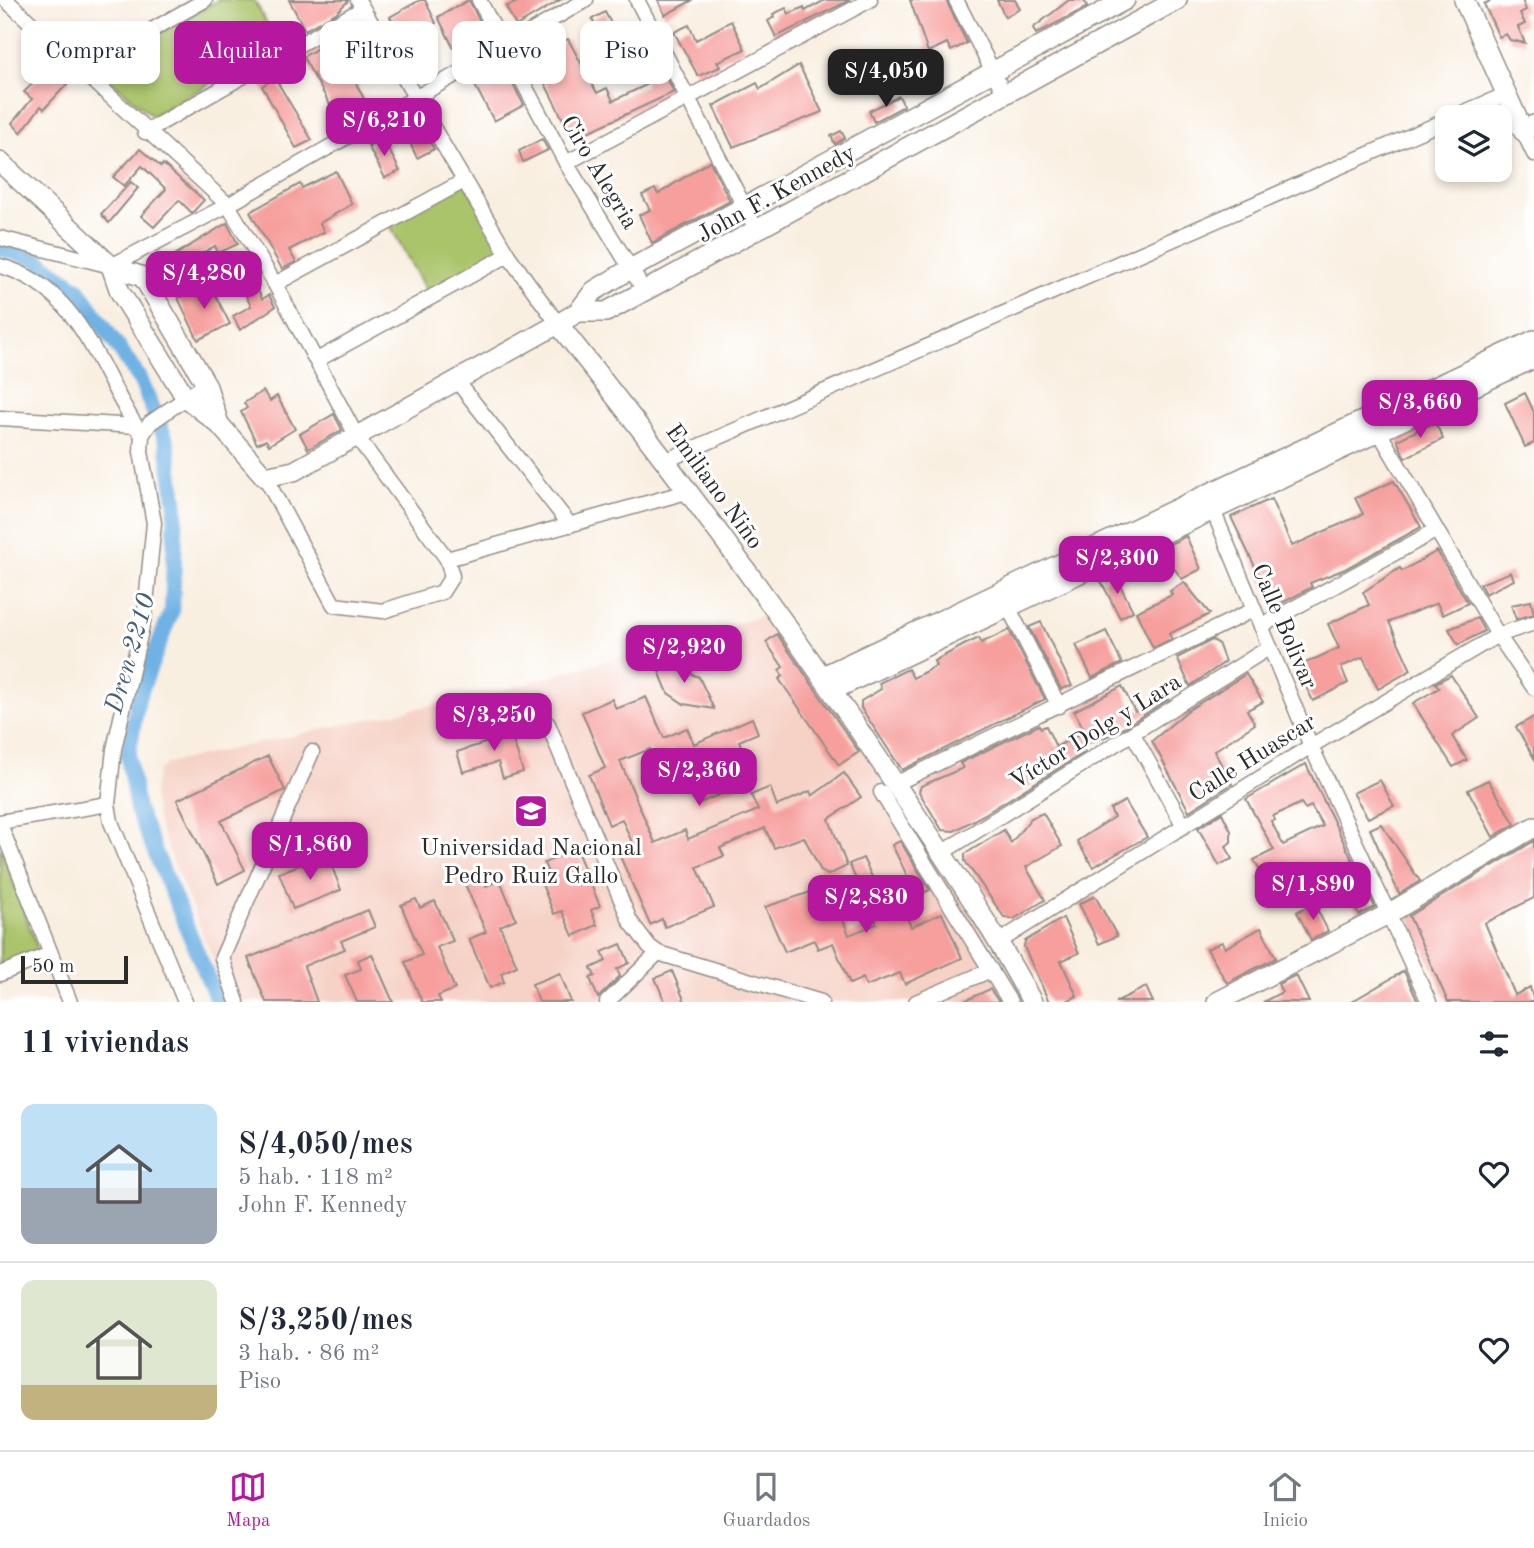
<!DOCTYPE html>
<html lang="es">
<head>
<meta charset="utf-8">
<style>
  body { margin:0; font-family:"Old Standard TT",serif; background:#f6f6f7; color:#1f2937; height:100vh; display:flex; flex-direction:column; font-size:26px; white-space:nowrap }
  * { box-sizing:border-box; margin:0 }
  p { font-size:23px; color:#747a83 }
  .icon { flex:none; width:38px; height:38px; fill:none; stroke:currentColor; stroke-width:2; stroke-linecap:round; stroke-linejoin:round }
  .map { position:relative; height:1002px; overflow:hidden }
  .drawer { display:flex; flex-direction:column; background:#fff; flex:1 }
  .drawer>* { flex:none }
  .guide { position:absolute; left:21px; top:21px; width:700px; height:63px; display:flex; gap:14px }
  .controls { position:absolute; left:1435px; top:105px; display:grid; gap:14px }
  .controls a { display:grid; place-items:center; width:77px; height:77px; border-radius:14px; background:#fff; box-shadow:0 4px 10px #0003; font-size:35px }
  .scale { position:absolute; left:21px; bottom:18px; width:107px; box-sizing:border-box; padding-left:7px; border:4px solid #2b2b2b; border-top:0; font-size:19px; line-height:24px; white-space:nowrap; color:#2b2b2b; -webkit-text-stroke:5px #fff; paint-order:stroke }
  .price { position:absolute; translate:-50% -60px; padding:0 16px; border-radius:14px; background:#b5179e; color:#fff; font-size:23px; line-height:46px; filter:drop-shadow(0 2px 4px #0008) }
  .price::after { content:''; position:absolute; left:50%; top:42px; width:21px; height:16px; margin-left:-10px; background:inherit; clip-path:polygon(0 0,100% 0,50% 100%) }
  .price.current { background:#222; color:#fff }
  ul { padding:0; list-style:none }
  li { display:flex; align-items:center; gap:21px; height:175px; padding:0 21px }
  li+li { border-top:2px solid #e0e1e3 }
  li span { display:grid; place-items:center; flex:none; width:196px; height:140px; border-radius:14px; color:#555 }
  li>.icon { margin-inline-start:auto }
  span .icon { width:84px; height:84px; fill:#fffc; stroke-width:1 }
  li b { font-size:30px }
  h2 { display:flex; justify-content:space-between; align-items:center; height:84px; padding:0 21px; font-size:30px }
  .tag { padding:0 24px; border-radius:14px; background:#fff; box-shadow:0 4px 10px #0003; font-size:24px; line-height:63px }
  .tag.current { background:#b5179e; color:#fff }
  .tabs { display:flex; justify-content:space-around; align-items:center; height:98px; border-top:2px solid #e0e1e3; background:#fff; font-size:19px; color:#747a83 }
  .tabs a { display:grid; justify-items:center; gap:4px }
  .tabs .current { color:#b5179e }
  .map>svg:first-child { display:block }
</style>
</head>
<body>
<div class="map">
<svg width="1534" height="1002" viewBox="0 0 1534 1002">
  <rect width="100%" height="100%" fill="#fff"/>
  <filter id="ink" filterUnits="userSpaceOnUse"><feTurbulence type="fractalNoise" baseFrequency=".0143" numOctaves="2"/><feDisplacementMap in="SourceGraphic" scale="14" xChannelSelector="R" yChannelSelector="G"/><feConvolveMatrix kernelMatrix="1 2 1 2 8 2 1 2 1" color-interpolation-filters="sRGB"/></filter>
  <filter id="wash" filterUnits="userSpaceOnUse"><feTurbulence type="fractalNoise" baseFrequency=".00686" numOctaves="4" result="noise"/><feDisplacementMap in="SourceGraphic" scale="28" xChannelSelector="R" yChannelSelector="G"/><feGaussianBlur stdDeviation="1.57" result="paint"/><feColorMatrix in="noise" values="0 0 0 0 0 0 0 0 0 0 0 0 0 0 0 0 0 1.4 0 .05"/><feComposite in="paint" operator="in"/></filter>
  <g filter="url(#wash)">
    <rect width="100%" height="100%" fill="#f9efe1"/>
    <polygon fill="#f6d1c5" points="770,614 773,619 767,624 770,630 780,628 884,777 880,783 892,799 895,796 1027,1002 231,1002 158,824 153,796 158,771 168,763 510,688"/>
    <g fill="#aac46a" stroke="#6a784a" stroke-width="2">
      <polygon points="218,0 254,0 279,45 152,116 97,68"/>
      <polygon points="464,181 508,255 430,298 388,222"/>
      <polygon points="0,847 38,949 34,954 0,968"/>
    </g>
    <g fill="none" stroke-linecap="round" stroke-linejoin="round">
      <polyline stroke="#6fb2e4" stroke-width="16" points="0,248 36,259 78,289 140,379 167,442 176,507 172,610 138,698 128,756 137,809 218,1002"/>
    </g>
    <g id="blocks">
      <g fill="#f69f9c" fill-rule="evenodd">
        <polygon points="289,0 348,0 348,1 336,13 305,30"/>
        <polygon points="420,0 425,0 436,23 404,43 390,17"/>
        <polygon points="469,0 486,34 455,51 438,17"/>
        <polygon points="521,0 560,0 516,26 506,7"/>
        <polygon points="658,0 693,0 665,15"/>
        <polygon points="825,0 850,0 776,37 768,21 774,17 773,14 786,8 789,14 804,7 805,11"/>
        <polygon points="910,0 946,0 967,43 951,51 947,43 928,52"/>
        <polygon points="997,0 1015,0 1020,9 1005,17"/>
        <polygon points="1069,0 1084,0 1087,7 1036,34 1033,28"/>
        <polygon points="1492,0 1522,0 1526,10 1520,13 1525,24 1518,27 1525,43 1510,40 1506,34 1499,37 1484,4"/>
        <polygon points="605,12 618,37 604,44 592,19"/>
        <polygon points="731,21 745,49 717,62 720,67 698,76 674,32 689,25 696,40"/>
        <polygon points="341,34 353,58 346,63 368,107 340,122 303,57"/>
        <polygon points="568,39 597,93 607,88 613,101 646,85 632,55 650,47 674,92 573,139 532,58"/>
        <polygon points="52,65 70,81 44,109 41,106 21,133 12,123 32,99 24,92"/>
        <polygon points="799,65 822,112 733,147 713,106 757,83 760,89"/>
        <polygon points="503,66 524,105 494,121 473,82"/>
        <polygon points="275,78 312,140 296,148 262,86"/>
        <polygon points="899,96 904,106 874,122 869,111"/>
        <polygon points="417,120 434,149 417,158 406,134 413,131 410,123"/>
        <polygon points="841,131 845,138 835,144 831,136"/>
        <polygon points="383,138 400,171 385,178 368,146"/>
        <polygon points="542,139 548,150 523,162 519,151"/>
        <polygon points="140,149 161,167 163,164 204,200 192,213 179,200 154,227 141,216 166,189 142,166 124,186 113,177"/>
        <polygon points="710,161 730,201 652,243 639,215 650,210 642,195 655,189 658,194"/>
        <polygon points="336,171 352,204 320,223 324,232 289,250 296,262 282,269 250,212 300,184 302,188"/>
        <polygon points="131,182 138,188 109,223 101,214"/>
        <polygon points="227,223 238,244 218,253 215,246 162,276 157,266"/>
        <polygon points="246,264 262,299 269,295 275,307 240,330 233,316 251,306 233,270"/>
        <polygon points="209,282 230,324 198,340 178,298"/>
        <polygon points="263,391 270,401 277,396 295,429 269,445 266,440 257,444 241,412 247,408 244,403"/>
        <polygon points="1525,393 1534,412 1534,443 1525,447 1505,403"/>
        <polygon points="334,414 342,430 308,449 300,434"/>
        <polygon points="1435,422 1443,439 1405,458 1397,440"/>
        <polygon points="1394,481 1421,527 1345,569 1310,583 1312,587 1282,603 1270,598 1231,517 1271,499 1292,546 1363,514 1355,498"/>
        <polygon points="1186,536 1201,569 1182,579 1160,549"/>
        <polygon points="1437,551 1468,603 1443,615 1437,603 1389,622 1411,670 1378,689 1363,657 1341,667 1348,683 1313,701 1305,685 1301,665 1339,648 1328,624 1369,605 1363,592 1400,568 1402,571"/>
        <polygon points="1511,572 1514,580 1485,594 1480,584"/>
        <polygon points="1115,575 1133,611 1120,618 1101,581"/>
        <polygon points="1184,582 1210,614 1169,634 1172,639 1153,648 1136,612 1172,595 1170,591"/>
        <polygon points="1531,601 1534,614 1516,619 1511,605"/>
        <polygon points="1477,618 1484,631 1458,645 1449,629"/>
        <polygon points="1041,622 1058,658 1072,686 1061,689 1029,627"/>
        <polygon points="1009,630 1045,699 902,770 861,708 861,701 881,689 879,683 908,669 913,678 936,666 934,661 966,644 979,638 981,643"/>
        <polygon points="1106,631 1122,663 1092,678 1076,645"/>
        <polygon points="777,634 859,752 839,765 779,679 783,676 779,670 783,667 766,642"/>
        <polygon points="1212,640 1218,643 1225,662 1190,686 1177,658"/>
        <polygon points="684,662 691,674 699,677 714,709 684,704 668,693 656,664"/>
        <polygon points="1246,674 1263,702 1247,710 1255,724 1214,751 1232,784 1189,811 1152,741 1187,711"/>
        <polygon points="1451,675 1479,718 1452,736 1467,760 1453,767 1413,703 1439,688 1435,683"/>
        <polygon points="1122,686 1135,712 1169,699 1115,733 1081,746 1085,752 985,814 954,831 942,830 919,792 921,786 963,768 960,763 1039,725 1041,728 1046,726 1056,747 1085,731 1074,711"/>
        <polygon points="646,697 664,738 687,728 694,744 752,718 758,733 739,741 755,779 698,804 675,749 654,758 650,749 620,761 655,843 685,830 688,839 758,810 751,795 770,787 777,806 810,791 812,796 844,773 861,797 829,819 847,866 828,875 821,871 804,837 774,848 765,828 720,848 724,856 697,867 714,907 665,927 662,919 650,925 619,854 634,847 622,819 609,825 589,775 605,768 582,712 612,699 616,709"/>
        <polygon points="1534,717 1534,758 1516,727"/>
        <polygon points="508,724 523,772 503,778 498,762 463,772 457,752 491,741 488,730"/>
        <polygon points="268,756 285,790 221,821 245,870 218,884 177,800"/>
        <path d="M1306,764L1375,907L1359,915L1333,873L1331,875L1327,868L1270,897L1258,877L1263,875L1254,860L1274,850L1246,799ZM1301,803L1305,809L1311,806L1323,826L1283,845L1271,821L1275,820L1273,816Z"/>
        <polygon points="1380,780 1394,806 1368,818 1353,793"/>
        <polygon points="1488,780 1515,824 1493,837 1468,790"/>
        <polygon points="1125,801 1147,837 1093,867 1077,841 1114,817 1110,809"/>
        <polygon points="1043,813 1062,846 1026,867 1045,900 1014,919 1004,917 965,861 965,854 1004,830 1011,843 1031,818"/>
        <polygon points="1222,813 1231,831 1231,842 1226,846 1232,859 1219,865 1198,828"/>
        <polygon points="1381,824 1420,881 1399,894 1370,829"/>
        <polygon points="900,841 930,890 917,896 892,845"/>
        <polygon points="1534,841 1534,898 1485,923 1515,995 1530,987 1534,1002 1448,1002 1409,916"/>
        <polygon points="576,849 600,906 591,910 597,925 573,936 562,911 554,914 541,882 550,878 544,863"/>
        <polygon points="327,854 341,890 293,909 279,873"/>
        <polygon points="863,858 890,915 904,910 911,927 942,913 962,958 905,984 900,973 866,986 863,978 850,984 833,943 818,949 814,940 785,952 765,907 814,891 818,899 832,893 849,935 877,924 849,864"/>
        <polygon points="482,877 486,886 500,880 516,919 500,926 517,966 501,973 504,982 490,988 469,939 486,932 465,884"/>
        <polygon points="1095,896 1117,936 1099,944 1079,904"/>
        <polygon points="416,899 420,908 435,901 453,941 437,947 455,989 438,996 441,1002 422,1002 405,962 422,955 401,905"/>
        <polygon points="1314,903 1328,931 1311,940 1297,912"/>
        <polygon points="368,910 375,927 341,941 345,949 304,966 317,1002 266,1002 248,958"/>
        <polygon points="1063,918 1079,953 1061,961 1077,996 1065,1002 1049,1002 1024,947 1025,941"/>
        <polygon points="1261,928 1276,958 1227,983 1207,949 1222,942 1225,948"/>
        <polygon points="621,944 629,963 617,969 620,976 598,998 590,978 595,976 591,968 606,961 602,952"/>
        <polygon points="372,954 393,1002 357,1002 345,975 361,969 358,960"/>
        <polygon points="672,971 685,1002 665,1002 655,978"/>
        <polygon points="1404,971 1418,1002 1351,1002"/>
        <polygon points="560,973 571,1002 539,1002 532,984"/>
        <polygon points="1296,975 1309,1002 1263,1002 1282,992 1278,984"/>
        <polygon points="1146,987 1153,1002 1115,1002"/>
        <polygon points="990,989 999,1002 962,1002"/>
      </g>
    </g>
  </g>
  <g filter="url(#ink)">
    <use href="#blocks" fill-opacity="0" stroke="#928d86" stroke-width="2"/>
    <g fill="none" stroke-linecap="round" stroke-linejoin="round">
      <g stroke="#928d86" stroke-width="17">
        <g id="street">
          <polyline points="6,0 228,205 275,284 357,437 447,559 690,491"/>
          <polyline points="358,0 508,255 558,324"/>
          <polyline points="479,0 566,163 645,292"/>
          <polyline points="637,0 757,231"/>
          <polyline points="956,0 1005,95"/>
          <polyline points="81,70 205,0"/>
          <polyline points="1453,117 1507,94"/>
          <polyline points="1523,131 1534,154"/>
          <polyline points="145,132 362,9"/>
          <polyline points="566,163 870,0"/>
          <polyline points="0,238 111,266 228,205 586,0"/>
          <path d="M0,266C83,288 99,375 142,435"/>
          <polyline points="275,284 464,181"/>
          <polyline points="317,360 508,255"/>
          <polyline points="457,381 570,525"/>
          <polyline points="0,418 136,426"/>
          <polyline points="1375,425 1498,635 1534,688"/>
          <polyline points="667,460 1447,120"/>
          <polyline points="265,477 334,605 383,611 442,592 452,576 447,559"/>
          <polyline points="1210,503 1311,746 1429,1002"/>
          <polyline points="1004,599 1059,706"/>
          <polyline points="1261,626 1435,531"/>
          <polyline points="548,724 630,921 649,946 658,953"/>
          <polyline points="1133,734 1184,826"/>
          <polyline points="895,784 1253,610"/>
          <polyline points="881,792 1010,1002"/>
          <polyline points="0,822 108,804"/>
          <polyline points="0,824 70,1002"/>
          <polyline points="943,852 1270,647"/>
          <polyline points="1000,941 1311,746 1498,635 1534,623"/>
          <polyline points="0,974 50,954"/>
          <polyline points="185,1002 111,822 108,804 114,749 145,613 154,523 141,452 142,435 150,423 206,384"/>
          <polyline points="237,1002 222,958 312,752"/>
          <polyline points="607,1002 658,953 821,1002"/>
          <polyline points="916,1002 991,970"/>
        </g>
      </g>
      <g stroke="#928d86" stroke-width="22">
        <g id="secondary">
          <polyline points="1464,0 1523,131 1534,125"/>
          <polyline points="0,162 111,266 143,277 206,384 219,424"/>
          <polyline points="111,266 120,292 186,398 219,424 265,477 294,471 558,324 578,312 594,291 632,268 1125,0"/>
          <polyline points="578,312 606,312 1177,0"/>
          <path d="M558,324C677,472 788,624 894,782C942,854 991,924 1032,1002"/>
          <polyline points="823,676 1534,340"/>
          <polyline points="833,690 1534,358"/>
          <polyline points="1217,1002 1390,913 1534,827"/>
        </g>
      </g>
      <use href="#street" stroke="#fff" stroke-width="14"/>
      <use href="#secondary" stroke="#fff" stroke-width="19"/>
    </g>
  </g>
  <defs>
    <g id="university-square" transform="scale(1.75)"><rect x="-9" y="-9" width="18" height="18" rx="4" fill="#b5179e" stroke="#fff"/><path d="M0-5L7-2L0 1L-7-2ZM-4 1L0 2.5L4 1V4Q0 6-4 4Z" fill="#fff"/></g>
  </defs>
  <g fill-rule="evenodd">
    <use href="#university-square" x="531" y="811"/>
  </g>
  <g text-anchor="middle" stroke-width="6" stroke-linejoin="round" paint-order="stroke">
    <g font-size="24" fill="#2b2b2b" stroke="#fff">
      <text transform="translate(600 172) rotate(59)" y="8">Ciro Alegria</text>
      <text transform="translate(776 193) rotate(-29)" y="8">John F. Kennedy</text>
      <text transform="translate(715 486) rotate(54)" y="8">Emiliano Niño</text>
      <text transform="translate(1285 626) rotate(67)" y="8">Calle Bolivar</text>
      <text transform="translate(1095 731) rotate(-32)" y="8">Víctor Dolg y Lara</text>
      <text transform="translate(1252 757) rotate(-32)" y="8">Calle Huascar</text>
    </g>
    <g font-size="24" fill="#2b2b2b" stroke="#fff">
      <text x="531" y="855">Universidad Nacional<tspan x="531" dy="28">Pedro Ruiz Gallo</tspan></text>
    </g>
    <g font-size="26" font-style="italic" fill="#466175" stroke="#fff">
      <text transform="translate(129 653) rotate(-74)" y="9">Dren 2210</text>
    </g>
  </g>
</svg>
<div class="controls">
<a><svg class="icon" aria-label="layers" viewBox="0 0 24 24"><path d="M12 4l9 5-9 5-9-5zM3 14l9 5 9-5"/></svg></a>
</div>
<div class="scale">50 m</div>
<b class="price current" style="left:886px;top:109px">S/4,050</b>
<b class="price" style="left:384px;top:158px">S/6,210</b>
<b class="price" style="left:204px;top:311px">S/4,280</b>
<b class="price" style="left:1420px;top:440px">S/3,660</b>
<b class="price" style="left:1117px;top:596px">S/2,300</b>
<b class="price" style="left:684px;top:685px">S/2,920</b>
<b class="price" style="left:494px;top:753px">S/3,250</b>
<b class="price" style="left:699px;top:808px">S/2,360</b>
<b class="price" style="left:310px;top:882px">S/1,860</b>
<b class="price" style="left:1313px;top:922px">S/1,890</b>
<b class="price" style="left:866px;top:935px">S/2,830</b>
<div class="guide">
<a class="tag">Comprar</a>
<a class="tag current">Alquilar</a>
<a class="tag">Filtros</a>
<a class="tag">Nuevo</a>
<a class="tag">Piso</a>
</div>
</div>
<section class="drawer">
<h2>11 viviendas<svg class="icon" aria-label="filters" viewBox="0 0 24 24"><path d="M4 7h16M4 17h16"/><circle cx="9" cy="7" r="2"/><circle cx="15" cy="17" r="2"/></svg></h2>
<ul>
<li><span style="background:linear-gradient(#bfe0f5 60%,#9aa5b1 0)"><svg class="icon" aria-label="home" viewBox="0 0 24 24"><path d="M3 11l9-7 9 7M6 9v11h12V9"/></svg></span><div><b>S/4,050/mes</b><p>5 hab. · 118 m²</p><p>John F. Kennedy</p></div><svg class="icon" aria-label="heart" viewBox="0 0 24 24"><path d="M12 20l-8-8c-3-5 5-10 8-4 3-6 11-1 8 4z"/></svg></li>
<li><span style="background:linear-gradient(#dfe7d0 75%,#c2b280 0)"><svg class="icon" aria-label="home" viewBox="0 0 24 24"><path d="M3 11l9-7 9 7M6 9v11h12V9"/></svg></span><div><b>S/3,250/mes</b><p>3 hab. · 86 m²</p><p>Piso</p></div><svg class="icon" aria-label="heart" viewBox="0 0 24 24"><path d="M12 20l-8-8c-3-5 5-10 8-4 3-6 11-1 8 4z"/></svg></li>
</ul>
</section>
<nav class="tabs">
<a class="current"><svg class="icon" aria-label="map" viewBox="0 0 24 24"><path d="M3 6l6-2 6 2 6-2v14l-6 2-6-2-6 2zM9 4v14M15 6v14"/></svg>Mapa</a>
<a><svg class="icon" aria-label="saved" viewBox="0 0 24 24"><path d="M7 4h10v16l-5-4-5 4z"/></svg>Guardados</a>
<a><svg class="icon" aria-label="home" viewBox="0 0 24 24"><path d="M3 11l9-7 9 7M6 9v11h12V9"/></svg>Inicio</a>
</nav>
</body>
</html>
